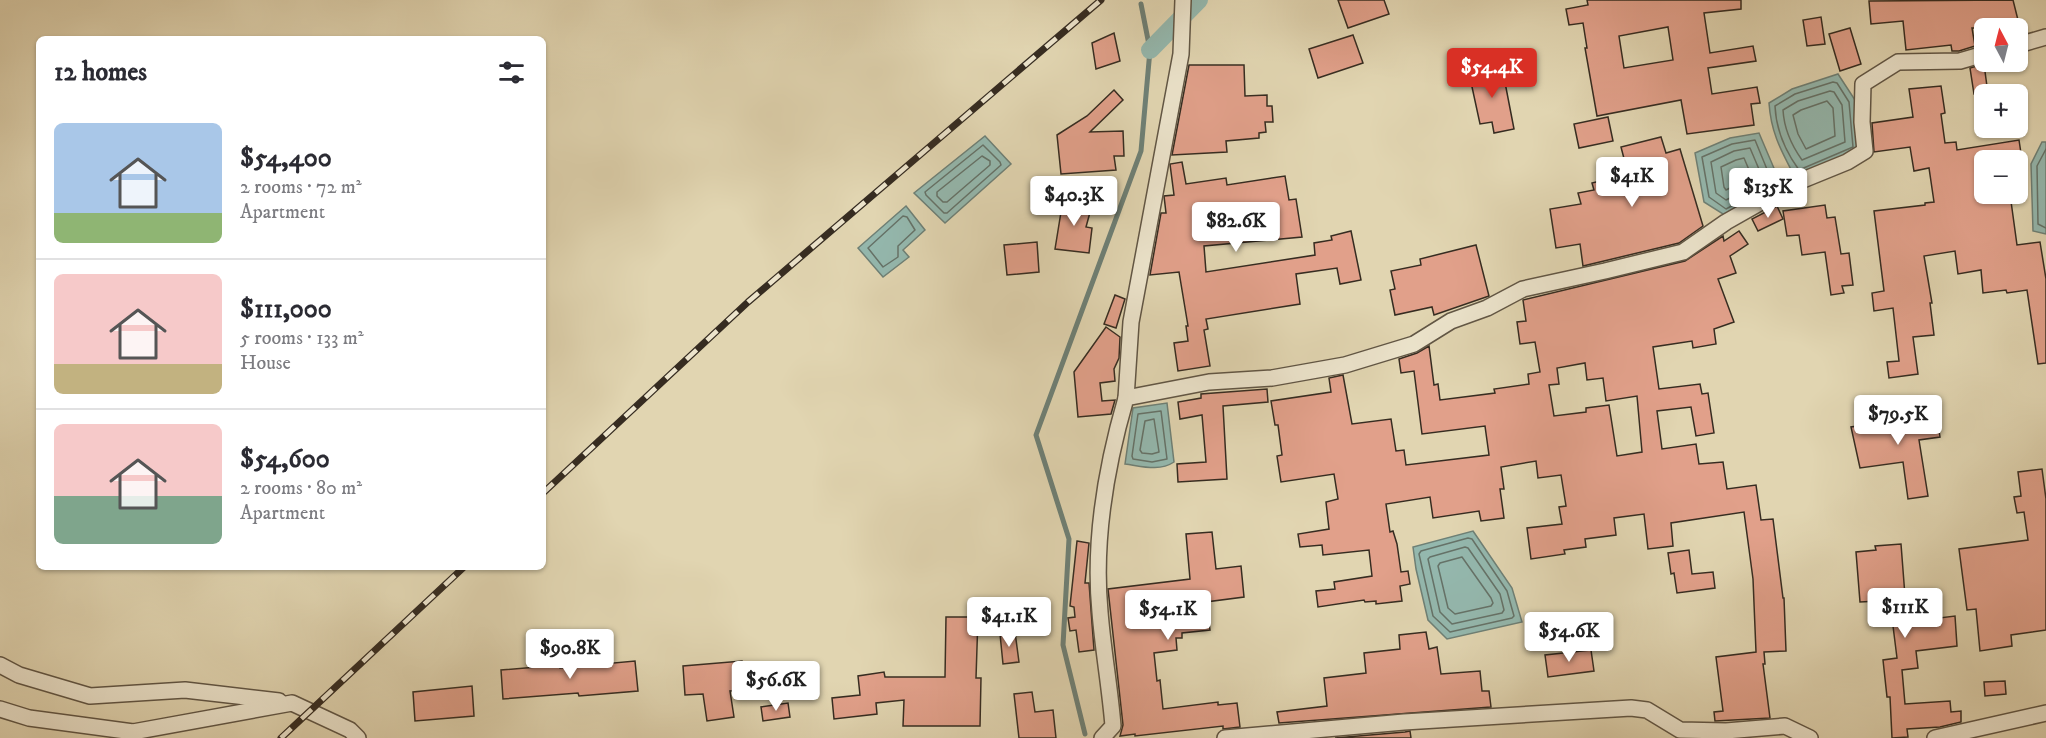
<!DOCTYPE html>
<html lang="en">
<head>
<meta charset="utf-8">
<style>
  body { margin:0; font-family:"IM FELL DW Pica",serif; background:#f2f2f3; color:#2b2b33; height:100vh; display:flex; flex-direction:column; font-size:22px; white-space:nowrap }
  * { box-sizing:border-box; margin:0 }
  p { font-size:20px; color:#7c7c81 }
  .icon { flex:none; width:33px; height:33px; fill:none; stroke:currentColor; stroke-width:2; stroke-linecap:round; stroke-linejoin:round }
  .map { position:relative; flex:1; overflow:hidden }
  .side { position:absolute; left:36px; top:36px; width:510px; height:534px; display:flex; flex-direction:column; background:#fff; border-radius:9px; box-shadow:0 2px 4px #0004 }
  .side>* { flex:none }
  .needle { width:39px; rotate:353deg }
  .tools { position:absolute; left:1974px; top:18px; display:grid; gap:12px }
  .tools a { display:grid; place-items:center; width:54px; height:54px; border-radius:9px; background:#fff; box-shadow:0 2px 4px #0004; font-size:30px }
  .price { position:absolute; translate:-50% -51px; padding:0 14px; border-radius:6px; background:#fff; color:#222; font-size:20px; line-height:39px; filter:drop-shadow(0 2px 3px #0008) }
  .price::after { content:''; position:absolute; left:50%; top:36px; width:18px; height:14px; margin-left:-9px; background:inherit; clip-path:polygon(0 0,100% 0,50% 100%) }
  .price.selected { background:#d93025; color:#fff }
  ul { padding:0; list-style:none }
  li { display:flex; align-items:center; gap:18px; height:150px; padding:0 18px }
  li+li { border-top:2px solid #e1e1e2 }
  li span { display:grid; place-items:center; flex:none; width:168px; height:120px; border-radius:9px; color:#555 }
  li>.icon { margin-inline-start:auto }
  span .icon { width:72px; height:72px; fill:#fffc; stroke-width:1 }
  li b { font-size:26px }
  h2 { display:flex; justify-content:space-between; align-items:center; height:72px; padding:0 18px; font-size:26px }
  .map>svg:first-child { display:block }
</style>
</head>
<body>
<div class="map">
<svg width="2046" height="738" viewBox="0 0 2046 738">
  <rect width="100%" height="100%" fill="#e1d5b1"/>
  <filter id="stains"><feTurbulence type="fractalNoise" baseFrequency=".00333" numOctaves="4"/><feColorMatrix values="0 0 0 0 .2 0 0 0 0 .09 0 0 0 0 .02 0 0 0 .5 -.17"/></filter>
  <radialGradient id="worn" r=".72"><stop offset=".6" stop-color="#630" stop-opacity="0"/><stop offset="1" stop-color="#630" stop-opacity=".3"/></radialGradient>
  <g fill="#94b8ae" stroke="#6e8076" stroke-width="1.5">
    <path d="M1838,74L1855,100L1859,151L1796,179C1782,152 1771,134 1769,103L1792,89Z"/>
    <polygon points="1759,133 1782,187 1726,216 1704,202 1695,153 1730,138"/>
    <polygon points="985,136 1011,164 945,223 914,193"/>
    <polygon points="2042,142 2046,142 2046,234 2033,231 2031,164"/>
    <polygon points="906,206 925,230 903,250 909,257 883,277 858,248"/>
    <path d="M1167,403L1174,462C1159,472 1141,466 1125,464L1133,408Z"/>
    <polygon points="1473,531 1512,588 1522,622 1447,639 1428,620 1416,569 1413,547"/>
  </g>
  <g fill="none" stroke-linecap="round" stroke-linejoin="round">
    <g stroke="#657268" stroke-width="1.5">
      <path d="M1833,82L1837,83L1849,102L1853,147L1799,170C1786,152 1776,129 1775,106L1795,94Z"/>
      <path d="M1830,91L1834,92L1842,105L1845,142L1802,160C1792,146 1784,128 1783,110L1798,101Z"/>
      <polygon points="1827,101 1833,108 1835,136 1806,149 1798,134 1793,115 1801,110"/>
      <polygon points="1755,140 1773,184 1726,209 1709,197 1702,157 1732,144"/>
      <polygon points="983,145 1000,162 1001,165 947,213 944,213 926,195 925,192"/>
      <polygon points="1750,148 1764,181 1726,200 1716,193 1711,162 1734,151"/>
      <polyline points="2046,149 2037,166 2038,224 2046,228"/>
      <polygon points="982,156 990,161 990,165 947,202 943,202 937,196 937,192"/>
      <polygon points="1744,158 1752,177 1726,190 1724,187 1721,167 1736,160"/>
      <polygon points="903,216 907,217 915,230 898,246 898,257 883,267 868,248"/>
      <polygon points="1161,411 1167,459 1152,462 1133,459 1132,456 1138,414"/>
      <polygon points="1154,419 1159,452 1152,454 1142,453 1140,450 1145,421"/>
      <polygon points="1468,538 1472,539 1507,591 1514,616 1512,618 1450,632 1433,616 1419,554 1421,551"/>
      <polygon points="1465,547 1468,548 1500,594 1504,610 1502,613 1452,624 1440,612 1428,559 1430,557"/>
      <polygon points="1462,557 1491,598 1493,603 1491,606 1455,614 1448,608 1438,566 1440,563"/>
    </g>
    <polyline stroke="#6e8076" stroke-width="5" points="1085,734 1063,645 1069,539 1036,435 1141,151 1150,50 1141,4"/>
    <polyline stroke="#94b8ae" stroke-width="18" points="1150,50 1199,0"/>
  </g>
  <g fill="#e1a08a" stroke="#362c21" stroke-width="1.5" fill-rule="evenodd">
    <polygon points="1338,0 1384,0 1389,14 1348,28"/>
    <path d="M1587,0H1741V9L1704,13L1710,53L1753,46L1756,61L1708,68L1712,94L1757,87L1760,103L1751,104L1754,125L1687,134L1681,100L1597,116L1585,48H1587L1583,23L1569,25L1566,9L1588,5ZM1668,27L1673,60L1624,68L1619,36Z"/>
    <polygon points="2013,0 2020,28 1972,28 1975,46 1959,51 1952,51 1951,45 1906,50 1903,21 1871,24 1869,1"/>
    <polygon points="1821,17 1825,44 1807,46 1803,20"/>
    <polygon points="1850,28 1861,64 1840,71 1829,34"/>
    <polygon points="1114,33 1120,61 1096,69 1092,43"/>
    <polygon points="1353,35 1363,63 1318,78 1309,49"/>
    <polygon points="1984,64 1988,94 1974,94 1970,68"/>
    <polygon points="1189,65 1244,65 1245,96 1267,95 1267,106 1272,106 1273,122 1265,122 1266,132 1259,133 1259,138 1226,141 1227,152 1172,155"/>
    <polygon points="1502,67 1514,129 1494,133 1492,122 1480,124 1469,73"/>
    <polygon points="1941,86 1945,113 1941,114 1945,143 1956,142 1957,150 2019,140 2022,160 1984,160 1984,196 2010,194 2017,245 2040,242 2046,279 2046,363 2038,364 2027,290 2007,293 2006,290 1983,293 1981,270 1958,274 1955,251 1924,256 1932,303 1930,303 1934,335 1913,337 1918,374 1889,378 1887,362 1899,361 1893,308 1874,311 1872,293 1884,291 1874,211 1925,205 1925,203 1934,202 1929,168 1914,171 1910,147 1874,152 1872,123 1913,117 1909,89"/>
    <polygon points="1114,90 1123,100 1090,132 1123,131 1124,156 1114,156 1116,170 1061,174 1057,135 1087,116"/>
    <polygon points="1608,117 1613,141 1579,148 1574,124"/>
    <polygon points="1661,137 1666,153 1680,149 1703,226 1679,243 1583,266 1580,244 1556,248 1550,209 1581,204 1578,193 1594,190 1592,183 1628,174 1621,147"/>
    <polygon points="1182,162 1186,184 1226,178 1227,185 1285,176 1289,200 1296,199 1302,237 1204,246 1206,272 1315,255 1314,243 1332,240 1331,236 1351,231 1361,280 1340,284 1337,268 1296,274 1300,304 1206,319 1208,329 1204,330 1210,366 1178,371 1174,343 1188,341 1186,326 1188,326 1179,272 1150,275 1161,213 1166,213 1164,196 1174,195 1170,164"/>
    <polygon points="1063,198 1092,205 1086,227 1092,228 1089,253 1055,249 1061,212 1059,212"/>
    <polygon points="1825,205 1827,218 1835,217 1841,254 1849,253 1853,285 1842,286 1844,293 1831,295 1825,252 1802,255 1799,235 1787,236 1783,211"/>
    <polygon points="1777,206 1783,219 1758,231 1752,219"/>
    <path d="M1739,231L1748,244L1730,256L1736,273L1718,279L1734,322L1714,329L1716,344L1693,348L1692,341L1653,347L1659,389L1700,384L1702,394L1708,393L1714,433L1696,436L1691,407L1657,411L1662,449L1696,444L1699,464L1723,462L1727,489L1756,485L1761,520L1773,519L1783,598H1784L1786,651L1764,652L1765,664H1763L1770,718L1715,721L1714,712L1723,711L1716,657L1756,652L1753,579L1744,512L1671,523L1673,546L1648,549L1644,514L1614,518L1616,535L1585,539L1586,547L1564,550L1565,554L1531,559L1527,528L1562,524L1559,507L1566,506L1561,475L1538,478L1536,461L1501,467L1504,489H1500L1504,518L1481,521L1479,511L1433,518L1430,497L1386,504L1390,532L1393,531L1397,544L1401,572L1408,571L1410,584L1400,586L1402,601L1376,604V601L1365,602L1364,600L1318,607L1316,591L1335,589L1334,582L1372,576L1369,550L1323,555L1322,545L1300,547L1298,534L1329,529L1326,502L1338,499L1334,474L1281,482L1277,456L1282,455L1278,425H1275L1271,401L1331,392L1329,378L1343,375L1352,424L1391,419L1396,451L1404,450L1406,465L1489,455L1485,426L1422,434L1414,371L1401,373L1399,359L1417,353L1429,346L1434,385L1438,384L1440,400L1495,393L1494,389L1529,384L1528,374L1540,372L1535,342L1520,344L1517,322L1526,321L1523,300L1685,261L1723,236L1724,241ZM1585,363L1587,380L1603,378L1606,401L1637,396L1642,452L1617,456L1609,405L1586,408V412L1554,416L1549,385L1559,384L1557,368Z"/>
    <polygon points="1037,242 1039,272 1007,275 1004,245"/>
    <polygon points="1476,245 1489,296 1434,315 1432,307 1395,315 1390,290 1395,289 1391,271 1421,265 1420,259"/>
    <polygon points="1115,295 1125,299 1116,328 1104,324"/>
    <polygon points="1106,327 1120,337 1119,358 1114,369 1115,381 1100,383 1102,401 1115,400 1111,414 1078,417 1074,372"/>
    <polygon points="1267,389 1268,402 1223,406 1227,479 1178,482 1177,464 1206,462 1202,415 1180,419 1178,402 1201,398 1201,394"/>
    <polygon points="1936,411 1940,437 1919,440 1928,496 1908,499 1903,462 1860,468 1851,427 1879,423 1878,419"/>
    <polygon points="2042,469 2046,499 2046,630 2011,635 2012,646 1980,651 1976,609 1967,610 1959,549 2028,540 2024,512 2017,513 2014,497 2021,496 2018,472"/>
    <polygon points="1212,532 1216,569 1241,566 1244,597 1206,602 1210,630 1182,633 1182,638 1176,638 1177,650 1154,653 1157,681 1160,680 1163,709 1218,702 1218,705 1237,703 1240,727 1223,729 1223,726 1135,736 1135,734 1120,736 1123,725 1108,589 1190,579 1186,534"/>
    <polygon points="1077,541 1089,543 1085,583 1089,583 1094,650 1079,652 1076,630 1070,631 1068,618 1075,617 1074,607 1070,606"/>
    <polygon points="1901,544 1907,622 1955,616 1957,646 1916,651 1918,668 1902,670 1905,704 1950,701 1951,712 1961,711 1961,722 1940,727 1907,729 1908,737 1892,738 1890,697 1887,697 1883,660 1897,658 1890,602 1880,603 1879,601 1860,602 1856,552 1876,550 1875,546"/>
    <polygon points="1689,550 1692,574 1713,572 1715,588 1677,593 1674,573 1671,574 1668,553"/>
    <polygon points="946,617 978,617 976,678 981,678 980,726 903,726 904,700 876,703 877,714 834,719 832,698 860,695 858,676 884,672 885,677 945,677"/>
    <polygon points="1015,632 1019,662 1003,664 1000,634"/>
    <polygon points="1426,632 1429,649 1437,647 1441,674 1480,671 1482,691 1489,691 1491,707 1279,723 1277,712 1327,706 1324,678 1366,673 1364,653 1400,649 1399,635"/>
    <polygon points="1591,650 1594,671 1548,677 1545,655"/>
    <polygon points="635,661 638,691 579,696 578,693 503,699 501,670 560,665 560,668"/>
    <polygon points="742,661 744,690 730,691 734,717 707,721 703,694 685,695 683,666"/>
    <polygon points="2005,681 2006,694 1985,696 1984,682"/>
    <polygon points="472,686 474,716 415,721 413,692"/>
    <polygon points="1032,692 1035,712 1053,710 1056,738 1019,738 1014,694"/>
    <polygon points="788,703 790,717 763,721 761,707"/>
    <polygon points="1410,731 1411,738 1335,738 1405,732"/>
  </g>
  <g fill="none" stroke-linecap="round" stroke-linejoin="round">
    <g stroke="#615645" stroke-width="18">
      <g id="minor">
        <polyline points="2018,45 2046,37"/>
        <polyline points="1126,398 1131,322 1181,54 1183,0"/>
        <polyline points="0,665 19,675 90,696 185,690 279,701"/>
        <polyline points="0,709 29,718 133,732 292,703 350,730 358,738"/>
        <path d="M1102,738L1113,726C1110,688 1103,650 1100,612C1093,539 1106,467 1126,398L1209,382L1272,378L1345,365L1414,344L1451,321L1487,308L1523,289L1605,271L1683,252L1726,222L1793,184L1847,162L1865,151L1862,122L1863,84L1898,62L1960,61L1984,54"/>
        <polyline points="1225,738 1404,722 1631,708 1647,710 1680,730 1726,731 1785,726 1810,738"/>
        <polyline points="1935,738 2046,713"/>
      </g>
    </g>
    <use href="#minor" stroke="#ece4cc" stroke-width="15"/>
    <g stroke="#362c21" stroke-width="7">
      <g id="rail">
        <polyline points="543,493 748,302 1101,0"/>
        <polyline points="281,738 464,567"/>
      </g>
    </g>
    <use href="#rail" stroke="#ece4cc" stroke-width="4.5" stroke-dasharray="14" stroke-linecap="butt"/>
  </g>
  <rect width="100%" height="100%" filter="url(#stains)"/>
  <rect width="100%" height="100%" fill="url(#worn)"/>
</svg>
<div class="tools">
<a><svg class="needle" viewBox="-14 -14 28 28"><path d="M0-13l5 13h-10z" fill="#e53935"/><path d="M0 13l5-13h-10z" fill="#7c7c81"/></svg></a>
<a>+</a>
<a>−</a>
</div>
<b class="price selected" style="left:1492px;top:99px">$54.4K</b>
<b class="price" style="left:1632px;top:208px">$41K</b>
<b class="price" style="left:1768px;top:219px">$135K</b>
<b class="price" style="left:1074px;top:227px">$40.3K</b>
<b class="price" style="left:1236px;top:253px">$82.6K</b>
<b class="price" style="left:1898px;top:446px">$79.5K</b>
<b class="price" style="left:1905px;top:639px">$111K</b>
<b class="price" style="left:1168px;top:641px">$54.1K</b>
<b class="price" style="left:1009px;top:648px">$41.1K</b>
<b class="price" style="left:1569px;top:663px">$54.6K</b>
<b class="price" style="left:570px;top:680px">$90.8K</b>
<b class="price" style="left:776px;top:712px">$56.6K</b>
<section class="side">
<h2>12 homes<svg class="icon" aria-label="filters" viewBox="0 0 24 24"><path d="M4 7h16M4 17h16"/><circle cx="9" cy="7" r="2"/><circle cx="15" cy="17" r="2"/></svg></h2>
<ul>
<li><span style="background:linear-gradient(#a9c7e8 75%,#8fb573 0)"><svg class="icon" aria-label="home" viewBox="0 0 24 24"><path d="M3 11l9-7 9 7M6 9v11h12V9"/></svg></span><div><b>$54,400</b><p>2 rooms · 72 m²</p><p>Apartment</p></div></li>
<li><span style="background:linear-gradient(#f6c9c9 75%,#c2b280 0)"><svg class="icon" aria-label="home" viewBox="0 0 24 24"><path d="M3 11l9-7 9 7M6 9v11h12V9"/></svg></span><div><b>$111,000</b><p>5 rooms · 133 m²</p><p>House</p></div></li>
<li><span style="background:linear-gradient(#f6c9c9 60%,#7fa58c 0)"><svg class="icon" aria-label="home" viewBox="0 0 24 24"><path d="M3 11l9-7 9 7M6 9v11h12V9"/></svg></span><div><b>$54,600</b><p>2 rooms · 80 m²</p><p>Apartment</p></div></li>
</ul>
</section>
</div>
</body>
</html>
